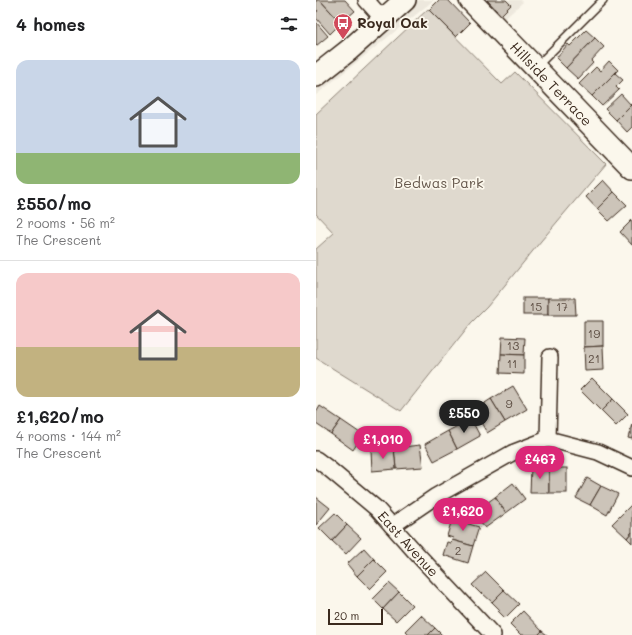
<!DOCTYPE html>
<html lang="en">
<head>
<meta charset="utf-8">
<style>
  body { margin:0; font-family:Mali,sans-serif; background:#f2f2f2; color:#202124; height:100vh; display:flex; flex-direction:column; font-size:15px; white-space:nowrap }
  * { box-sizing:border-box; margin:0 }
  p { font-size:13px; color:#757577 }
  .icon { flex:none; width:22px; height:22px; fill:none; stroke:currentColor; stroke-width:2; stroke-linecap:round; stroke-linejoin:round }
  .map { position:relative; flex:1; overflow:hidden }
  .sheet { display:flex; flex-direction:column; background:#fff; width:316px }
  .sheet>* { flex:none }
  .scale { position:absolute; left:12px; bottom:10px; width:55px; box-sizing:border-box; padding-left:4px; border:2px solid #3b2a1e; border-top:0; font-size:11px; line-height:14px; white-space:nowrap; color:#3b2a1e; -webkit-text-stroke:3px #fbf7ec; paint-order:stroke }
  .price { position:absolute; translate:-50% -34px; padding:0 9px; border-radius:14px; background:#db2777; color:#fff; font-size:13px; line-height:26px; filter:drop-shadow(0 1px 2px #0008) }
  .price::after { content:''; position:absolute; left:50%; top:24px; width:12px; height:9px; margin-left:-6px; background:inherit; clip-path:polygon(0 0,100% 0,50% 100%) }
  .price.selected { background:#222; color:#fff }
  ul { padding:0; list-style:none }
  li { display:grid; align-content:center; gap:8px; height:212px; padding:0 16px }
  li+li { border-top:1px solid #e0e0e0 }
  li span { display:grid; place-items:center; height:124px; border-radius:12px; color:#555 }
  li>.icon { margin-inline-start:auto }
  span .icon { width:72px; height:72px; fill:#fffc; stroke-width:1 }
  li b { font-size:17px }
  h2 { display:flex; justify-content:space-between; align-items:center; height:48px; padding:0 16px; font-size:17px }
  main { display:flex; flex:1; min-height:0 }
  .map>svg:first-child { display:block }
</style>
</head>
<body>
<main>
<section class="sheet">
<h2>4 homes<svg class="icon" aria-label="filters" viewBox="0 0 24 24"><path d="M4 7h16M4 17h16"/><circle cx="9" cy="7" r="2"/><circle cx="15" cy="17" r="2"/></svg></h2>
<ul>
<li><span style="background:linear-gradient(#c9d6e8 75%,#8fb573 0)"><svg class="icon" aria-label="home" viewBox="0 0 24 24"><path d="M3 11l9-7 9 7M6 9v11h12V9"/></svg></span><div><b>£550/mo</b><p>2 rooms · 56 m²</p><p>The Crescent</p></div></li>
<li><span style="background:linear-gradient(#f6c9c9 60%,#c2b280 0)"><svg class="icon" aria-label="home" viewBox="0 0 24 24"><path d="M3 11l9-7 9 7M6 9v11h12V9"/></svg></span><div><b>£1,620/mo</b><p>4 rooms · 144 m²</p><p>The Crescent</p></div></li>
</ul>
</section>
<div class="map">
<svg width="316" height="635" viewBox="0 0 316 635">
  <rect width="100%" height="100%" fill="#fbf7ec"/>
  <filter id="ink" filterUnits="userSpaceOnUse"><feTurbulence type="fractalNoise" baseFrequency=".025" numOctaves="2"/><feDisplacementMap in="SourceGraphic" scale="8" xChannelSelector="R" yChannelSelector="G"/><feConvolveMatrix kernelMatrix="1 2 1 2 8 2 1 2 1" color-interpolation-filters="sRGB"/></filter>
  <g filter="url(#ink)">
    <g fill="#ede8dd">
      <polygon points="72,0 118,0 0,95 0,63"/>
      <polygon points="139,0 205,0 207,2 171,35"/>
    </g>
    <polygon fill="#dfd9ce" stroke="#8d8276" points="112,9 186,84 199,72 290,164 225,241 171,307 155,323 85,411 0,358 0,249 18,233 0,214 0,114"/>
    <g fill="#ccc4b9" stroke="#3b2a1e">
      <polygon points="0,0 4,0 25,23 14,34 0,18 0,12 2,11 0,9"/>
      <polygon points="4,0 29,0 39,11 25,23"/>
      <polygon points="123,0 132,0 154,23 140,37 113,10"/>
      <polygon points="171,0 190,0 195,5 185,15"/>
      <polygon points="0,22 12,36 0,46"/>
      <polygon points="270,30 279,38 250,68 240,58 252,44 254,46"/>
      <polygon points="279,38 288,47 275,61 277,63 262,79 250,68"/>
      <polygon points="293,61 302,70 276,96 263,84 280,67 284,71"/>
      <polygon points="299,73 307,80 300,87 303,90 286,106 276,96"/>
      <polygon points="305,94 315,105 300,120 289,109"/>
      <polygon points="316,104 316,127 311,132 300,120"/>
      <polygon points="287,180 298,192 281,209 270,197"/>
      <polygon points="298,192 311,205 293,221 281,209"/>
      <polygon points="316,220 316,245 304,232"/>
      <rect x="207" y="298" width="25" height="17"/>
      <polygon points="232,298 259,298 260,315 232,315"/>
      <polygon points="268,321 287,321 287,346 268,347"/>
      <polygon points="186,337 209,338 208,355 185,354"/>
      <polygon points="287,346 288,370 269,371 268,347"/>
      <polygon points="185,354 208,355 208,374 184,373"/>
      <polygon points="276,378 297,399 285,411 264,390"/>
      <polygon points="197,386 211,409 189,422 175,399"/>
      <polygon points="175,399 189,422 171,433 158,410"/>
      <polygon points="297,399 312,414 300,426 285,411"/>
      <polygon points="4,406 25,420 15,434 0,424 0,413"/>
      <polygon points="155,419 164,436 141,449 132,431"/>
      <polygon points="25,420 47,435 37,450 15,434"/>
      <polygon points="316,424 316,439 312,438"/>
      <polygon points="132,431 141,449 118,461 109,444"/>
      <polygon points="104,445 107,467 80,469 78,448"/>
      <polygon points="78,448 80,469 56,471 55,450"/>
      <polygon points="215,467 233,468 233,493 214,493"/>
      <rect x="233" y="468" width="18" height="25"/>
      <polygon points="271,478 285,486 274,505 260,498"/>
      <polygon points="197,483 209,499 190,513 179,497"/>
      <polygon points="285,486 302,494 291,515 274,505"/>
      <polygon points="0,497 14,508 0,525"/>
      <polygon points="179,497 190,513 169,528 157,513"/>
      <polygon points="316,504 316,532 311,538 296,524"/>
      <polygon points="19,513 31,525 16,541 3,528"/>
      <polygon points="136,519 163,527 157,546 136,540 137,538 131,536"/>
      <polygon points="31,525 45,538 30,554 16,541"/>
      <polygon points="316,532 316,543 311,538"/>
      <polygon points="136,540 157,546 152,563 127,555 131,542 135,543"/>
      <polygon points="48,548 58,559 41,576 31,564"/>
      <polygon points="58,559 71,572 54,589 41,576"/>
      <polygon points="170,572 188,590 176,602 166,593 165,594 156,585"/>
      <polygon points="73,583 83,592 67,609 57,599"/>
      <polygon points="188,590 203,604 189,618 182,611 184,610 176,602"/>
      <polygon points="83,592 96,605 80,621 67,609"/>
      <polygon points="207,611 226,631 222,635 205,635 194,624"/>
      <polygon points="105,615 119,628 112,635 93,635 89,631"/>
      <polygon points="119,628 126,635 112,635"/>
      <polygon points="226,631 231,635 222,635"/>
    </g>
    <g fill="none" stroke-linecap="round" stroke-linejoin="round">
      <g stroke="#3b2a1e" stroke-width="10">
        <polyline id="lane" points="220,67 287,0"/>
      </g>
      <g stroke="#3b2a1e" stroke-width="18">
        <g id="street">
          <polyline points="50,0 67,19"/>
          <polyline points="232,439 234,357"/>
          <polyline points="0,459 12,468 61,509 102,555 177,635"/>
          <polyline points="76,526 120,496 196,453 232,439 282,452 316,468"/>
        </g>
      </g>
      <g stroke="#3b2a1e" stroke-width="24">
        <g id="secondary">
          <polyline points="154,0 316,168"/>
          <polyline points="0,76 33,50 89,0"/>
        </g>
      </g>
      <use href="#lane" stroke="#fbf7ec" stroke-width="7"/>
      <use href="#street" stroke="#fbf7ec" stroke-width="15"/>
      <use href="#secondary" stroke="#fbf7ec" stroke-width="21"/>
    </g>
  </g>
  <defs>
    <g id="bus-pin" transform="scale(1)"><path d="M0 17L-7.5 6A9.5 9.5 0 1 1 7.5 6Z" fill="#d1495b" stroke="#fbf7ec"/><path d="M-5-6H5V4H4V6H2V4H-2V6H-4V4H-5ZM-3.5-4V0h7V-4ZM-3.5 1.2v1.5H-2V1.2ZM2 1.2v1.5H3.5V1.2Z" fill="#fff"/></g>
  </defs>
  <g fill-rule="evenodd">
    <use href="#bus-pin" x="27" y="23"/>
  </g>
  <g text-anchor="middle" stroke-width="3.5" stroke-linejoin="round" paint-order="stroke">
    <g font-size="12" fill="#5f5045">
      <text x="220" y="311">15</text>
      <text x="246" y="311">17</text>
      <text x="278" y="338">19</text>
      <text x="197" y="350">13</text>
      <text x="278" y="363">21</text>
      <text x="196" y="368">11</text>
      <text x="193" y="408">9</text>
      <text x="142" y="555">2</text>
    </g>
    <g font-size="14" font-weight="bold" fill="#3b2a1e" stroke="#fbf7ec" text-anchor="start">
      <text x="41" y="28">Royal Oak</text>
    </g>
    <g font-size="14" fill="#3b2a1e" stroke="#fbf7ec">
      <text transform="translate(235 84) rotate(46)" y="5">Hillside Terrace</text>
      <text transform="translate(92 544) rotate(48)" y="5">East Avenue</text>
    </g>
    <g font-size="14" fill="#64564a" stroke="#fbf7ec">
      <text x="123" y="188">Bedwas Park</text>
    </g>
  </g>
</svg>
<div class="scale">20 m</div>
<b class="price selected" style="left:148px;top:434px">£550</b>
<b class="price" style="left:67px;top:460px">£1,010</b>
<b class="price" style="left:224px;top:480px">£467</b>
<b class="price" style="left:147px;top:532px">£1,620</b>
</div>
</main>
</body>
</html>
